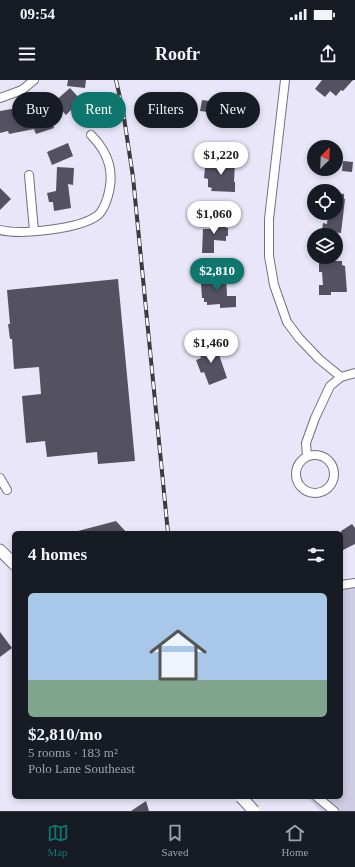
<!DOCTYPE html>
<html lang="en">
<head>
<meta charset="utf-8">
<style>
  body { margin:0; font-family:Georgia,serif; background:#20242c; color:#f1f3f6; height:100vh; display:flex; flex-direction:column; font-size:15px; white-space:nowrap }
  * { box-sizing:border-box; margin:0 }
  p { font-size:13px; color:#9ea1a6 }
  .icon { flex:none; width:22px; height:22px; fill:none; stroke:currentColor; stroke-width:2; stroke-linecap:round; stroke-linejoin:round }
  .map { position:relative; flex:1; overflow:hidden }
  .drawer { position:absolute; left:12px; top:451px; width:331px; height:268px; display:flex; flex-direction:column; background:#171b24; border-radius:6px; box-shadow:0 2px 6px #0003 }
  .drawer>* { flex:none }
  .hud { position:absolute; left:12px; top:12px; width:331px; height:36px; display:flex; gap:8px }
  .needle { width:26px; rotate:24deg }
  .buttons { position:absolute; left:307px; top:60px; display:grid; gap:8px }
  .buttons a { display:grid; place-items:center; width:36px; height:36px; border-radius:50%; background:#171b24; box-shadow:0 2px 6px #0003; font-size:20px }
  .price { position:absolute; translate:-50% -34px; padding:0 9px; border-radius:14px; background:#fff; color:#222; font-size:13px; line-height:26px; filter:drop-shadow(0 1px 2px #0008) }
  .price::after { content:''; position:absolute; left:50%; top:24px; width:12px; height:9px; margin-left:-6px; background:inherit; clip-path:polygon(0 0,100% 0,50% 100%) }
  .price.selected { background:#0f766e; color:#fff }
  ul { padding:0; list-style:none }
  li { display:grid; align-content:center; gap:8px; height:212px; padding:0 16px }
  li span { display:grid; place-items:center; height:124px; border-radius:6px; color:#555 }
  li>.icon { margin-inline-start:auto }
  span .icon { width:72px; height:72px; fill:#fffc; stroke-width:1 }
  li b { font-size:17px }
  h2 { display:flex; justify-content:space-between; align-items:center; height:48px; padding:0 16px; font-size:17px }
  .chip { padding:0 14px; border-radius:18px; background:#171b24; box-shadow:0 2px 6px #0003; font-size:14px; line-height:36px }
  .chip.selected { background:#0f766e; color:#fff }
  .status { display:flex; justify-content:space-between; align-items:center; height:28px; padding:0 20px; background:#171b24; direction:ltr }
  .status svg { height:11px; fill:currentColor }
  header { display:flex; justify-content:space-between; align-items:center; height:52px; padding:0 16px; background:#171b24; font-size:18px; font-weight:700 }
  .tabs { display:flex; justify-content:space-around; align-items:center; height:56px; border-top:1px solid #363941; background:#171b24; font-size:11px; color:#9ea1a6 }
  .tabs a { display:grid; justify-items:center; gap:2px }
  .tabs .selected { color:#0f766e }
  .map>svg:first-child { display:block }
</style>
</head>
<body>
<div class="status"><b>09:54</b><svg viewBox="0 0 49 12"><path d="M0 12V9h3v3zM5 12V6h3v6zM10 12V3h3v9zM15 12V0h3v12zM26 1h20v11H26zM47 4h2v5h-2z"/></svg></div>
<header><svg class="icon" aria-label="menu" viewBox="0 0 24 24"><path d="M4 6h16M4 12h16M4 18h16"/></svg>Roofr<svg class="icon" aria-label="share" viewBox="0 0 24 24"><path d="M12 15V3M7 8l5-5 5 5M5 13v7h14v-7"/></svg></header>
<div class="map">
<svg width="355" height="731" viewBox="0 0 355 731">
  <rect width="100%" height="100%" fill="#e8e6f8"/>
  <polygon fill="#cdcbe4" points="355,503 355,731 321,731 307,717 341,717 341,505"/>
  <g fill="#545261">
    <polygon points="68,0 86,0 85,8 67,6"/>
    <polygon points="322,0 353,0 343,11 341,10 336,16 330,11 325,17 315,9"/>
    <polygon points="70,8 81,20 66,35 54,22"/>
    <polygon points="202,20 235,25 235,29 238,29 236,42 233,42 233,46 214,43 216,33 200,31"/>
    <polygon points="23,27 24,32 37,28 39,33 48,30 54,48 36,54 34,49 9,54 8,51 0,53 0,31"/>
    <polygon points="184,30 193,31 193,40 191,40 191,41 183,40"/>
    <polygon points="68,63 73,76 52,85 47,72"/>
    <polygon points="214,80 235,82 234,102 235,102 235,112 211,111 212,108 208,107 208,99 204,98 205,88 213,88"/>
    <polygon points="343,81 353,82 352,92 342,91"/>
    <polygon points="57,87 74,88 73,105 68,104 71,128 54,131 53,122 49,122 47,113 56,111"/>
    <polygon points="0,108 11,119 0,130"/>
    <polygon points="336,113 344,114 344,119 345,119 341,153 322,151 323,143 327,144 328,133 336,133"/>
    <polygon points="211,138 226,139 226,148 228,148 228,156 226,156 226,161 214,160 214,173 202,173 203,149 211,149"/>
    <polygon points="319,181 342,181 342,185 345,186 347,212 331,212 331,215 319,215 319,205 323,205 322,192 319,192"/>
    <polygon points="224,194 226,195 227,216 236,216 236,227 220,228 220,224 207,225 207,222 204,222 204,218 202,218 201,204 206,203 206,197 209,196"/>
    <polygon points="118,199 135,381 98,384 97,372 47,377 45,361 26,363 22,316 41,314 39,287 14,289 12,259 10,259 8,244 10,244 7,210"/>
    <polygon points="215,263 227,298 209,305 204,292 201,293 196,280 201,278 198,269"/>
    <polygon points="116,441 127,453 79,453 78,451"/>
    <polygon points="352,444 355,448 355,464 341,471 341,451"/>
    <polygon points="0,552 12,568 0,577"/>
    <polygon points="146,721 149,731 131,731"/>
  </g>
  <g fill="none" stroke-linecap="round" stroke-linejoin="round">
    <g stroke="#727080" stroke-width="10">
      <g id="minor">
        <polyline points="285,0 269,139 269,176 274,205 287,242 299,258 319,279 341,297"/>
        <polyline points="0,18 22,10 34,0"/>
        <polyline points="29,95 34,151"/>
        <path d="M0,150C21,155 81,149 98,135C103,131 105,125 107,119C115,94 110,74 91,55"/>
        <circle cx="315" cy="394" r="19"/>
        <polyline points="307,376 306,363 315,338 330,306 341,297 355,293"/>
        <polyline points="0,398 7,410"/>
        <polyline points="341,505 355,503"/>
        <polyline points="317,717 334,731"/>
      </g>
    </g>
    <g stroke="#727080" stroke-width="13">
      <polyline id="secondary" points="0,470 14,484"/>
    </g>
    <use href="#minor" stroke="#fff" stroke-width="8"/>
    <use href="#secondary" stroke="#fff" stroke-width="11"/>
    <g stroke="#3b3a42" stroke-width="4">
      <g id="rail">
        <polyline points="116,0 123,31 133,97 168,453"/>
        <polyline points="243,717 248,731"/>
      </g>
    </g>
    <use href="#rail" stroke="#fff" stroke-width="2.5" stroke-dasharray="8" stroke-linecap="butt"/>
    <g stroke="#727080" stroke-width="13" stroke-linecap="butt">
      <polyline id="secondary-bridge" points="241,717 254,731"/>
    </g>
    <use href="#secondary-bridge" stroke="#fff" stroke-width="11"/>
  </g>
</svg>
<div class="buttons">
<a><svg class="needle" viewBox="-14 -14 28 28"><path d="M0-13l5 13h-10z" fill="#e53935"/><path d="M0 13l5-13h-10z" fill="#9ea1a6"/></svg></a>
<a><svg class="icon" aria-label="locate" viewBox="0 0 24 24"><circle cx="12" cy="12" r="6"/><path d="M12 2v4M12 18v4M2 12h4M18 12h4"/></svg></a>
<a><svg class="icon" aria-label="layers" viewBox="0 0 24 24"><path d="M12 4l9 5-9 5-9-5zM3 14l9 5 9-5"/></svg></a>
</div>
<b class="price" style="left:221px;top:96px">$1,220</b>
<b class="price" style="left:214px;top:155px">$1,060</b>
<b class="price selected" style="left:217px;top:212px">$2,810</b>
<b class="price" style="left:211px;top:284px">$1,460</b>
<div class="hud">
<a class="chip">Buy</a>
<a class="chip selected">Rent</a>
<a class="chip">Filters</a>
<a class="chip">New</a>
</div>
<section class="drawer">
<h2>4 homes<svg class="icon" aria-label="filters" viewBox="0 0 24 24"><path d="M4 7h16M4 17h16"/><circle cx="9" cy="7" r="2"/><circle cx="15" cy="17" r="2"/></svg></h2>
<ul>
<li><span style="background:linear-gradient(#a9c7e8 70%,#7fa58c 0)"><svg class="icon" aria-label="home" viewBox="0 0 24 24"><path d="M3 11l9-7 9 7M6 9v11h12V9"/></svg></span><div><b>$2,810/mo</b><p>5 rooms · 183 m²</p><p>Polo Lane Southeast</p></div></li>
</ul>
</section>
</div>
<nav class="tabs">
<a class="selected"><svg class="icon" aria-label="map" viewBox="0 0 24 24"><path d="M3 6l6-2 6 2 6-2v14l-6 2-6-2-6 2zM9 4v14M15 6v14"/></svg>Map</a>
<a><svg class="icon" aria-label="saved" viewBox="0 0 24 24"><path d="M7 4h10v16l-5-4-5 4z"/></svg>Saved</a>
<a><svg class="icon" aria-label="home" viewBox="0 0 24 24"><path d="M3 11l9-7 9 7M6 9v11h12V9"/></svg>Home</a>
</nav>
</body>
</html>
